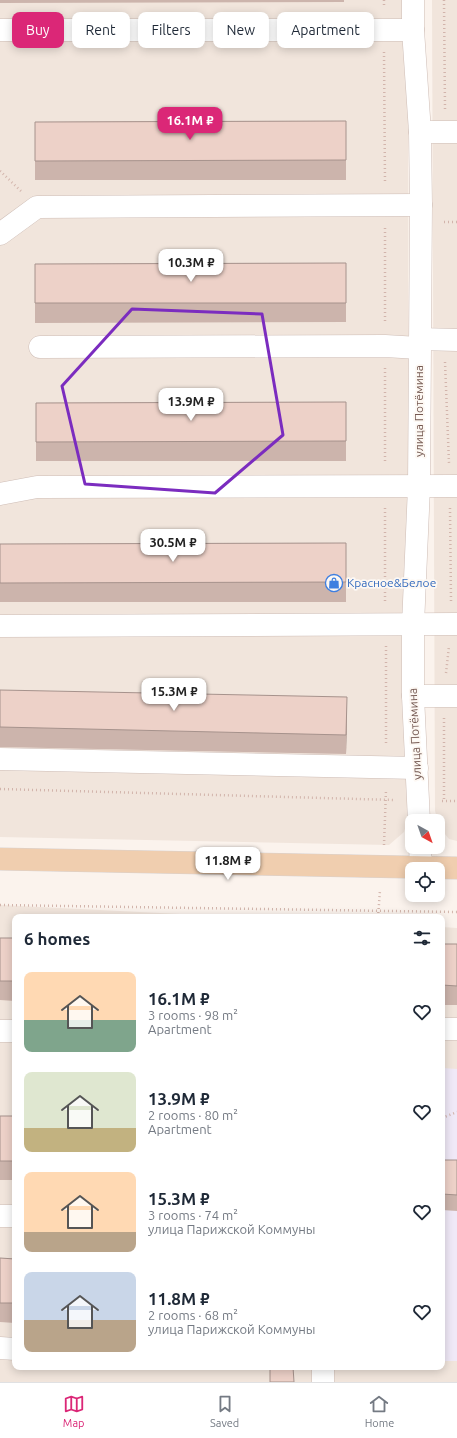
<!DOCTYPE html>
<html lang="en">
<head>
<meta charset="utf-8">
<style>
  body { margin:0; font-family:Ubuntu,sans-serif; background:#f2f2f3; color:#1f2937; height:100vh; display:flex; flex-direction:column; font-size:15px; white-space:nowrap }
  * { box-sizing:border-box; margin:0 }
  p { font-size:13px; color:#747a83 }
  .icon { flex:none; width:22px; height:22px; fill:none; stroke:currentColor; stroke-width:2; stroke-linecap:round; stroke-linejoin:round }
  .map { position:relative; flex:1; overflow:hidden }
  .drawer { position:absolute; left:12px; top:914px; width:433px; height:456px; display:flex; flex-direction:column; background:#fff; border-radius:8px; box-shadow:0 2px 10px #0003 }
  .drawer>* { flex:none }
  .hud { position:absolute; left:12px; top:12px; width:433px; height:36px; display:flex; gap:8px }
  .needle { width:26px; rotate:140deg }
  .tools { position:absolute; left:405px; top:814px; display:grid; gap:8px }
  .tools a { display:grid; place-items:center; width:40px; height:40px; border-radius:8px; background:#fff; box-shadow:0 2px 10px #0003; font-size:20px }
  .price { position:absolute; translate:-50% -34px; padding:0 9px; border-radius:8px; background:#fff; color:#222; font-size:13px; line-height:26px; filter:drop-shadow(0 1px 2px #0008) }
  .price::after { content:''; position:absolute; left:50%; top:24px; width:12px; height:9px; margin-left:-6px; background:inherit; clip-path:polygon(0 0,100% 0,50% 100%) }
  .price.current { background:#db2777; color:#fff }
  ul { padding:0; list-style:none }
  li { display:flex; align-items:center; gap:12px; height:100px; padding:0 12px }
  li span { display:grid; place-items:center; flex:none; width:112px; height:80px; border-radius:8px; color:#555 }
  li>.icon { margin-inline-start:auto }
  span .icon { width:48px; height:48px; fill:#fffc; stroke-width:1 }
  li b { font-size:17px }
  h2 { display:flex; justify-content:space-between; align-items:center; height:48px; padding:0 12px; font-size:17px }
  .chip { padding:0 14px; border-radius:8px; background:#fff; box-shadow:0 2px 10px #0003; font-size:14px; line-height:36px }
  .chip.current { background:#db2777; color:#fff }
  .tab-bar { display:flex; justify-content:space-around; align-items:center; height:56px; border-top:1px solid #e0e1e3; background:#fff; font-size:11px; color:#747a83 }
  .tab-bar a { display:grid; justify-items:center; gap:2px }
  .tab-bar .current { color:#db2777 }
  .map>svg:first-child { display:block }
</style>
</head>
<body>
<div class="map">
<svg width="457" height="1382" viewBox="0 0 457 1382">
  <rect width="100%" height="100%" fill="#fbf3ed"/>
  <g fill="#f1e5dc">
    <polygon points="0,0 408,0 409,815 404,832 389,845 0,837"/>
    <polygon points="432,0 457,0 457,841 449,839 440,828 435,811"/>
    <polygon points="0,905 240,917 15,917 15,1367 442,1367 442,927 457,928 457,1382 0,1382"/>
  </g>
  <polygon fill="#f0e9f7" points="442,1068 457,1069 457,1361 442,1361"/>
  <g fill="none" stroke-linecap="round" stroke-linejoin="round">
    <g stroke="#cebdb6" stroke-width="23">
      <g id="minor">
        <polyline points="413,0 413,30 420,132 421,205 419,487 413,625 413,696 419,821"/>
        <polyline points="0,30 413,30"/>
        <polyline points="420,132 457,132"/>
        <polyline points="0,234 37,207 421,205"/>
        <polyline points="420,339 457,340"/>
        <polyline points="40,347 385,346 419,348"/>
        <polyline points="0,494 37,487 457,486"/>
        <polyline points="0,626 457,624"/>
        <polyline points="413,696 457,696"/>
        <polyline points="0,759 417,768"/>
        <polyline points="420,847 421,868"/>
        <polyline points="442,1029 457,1029"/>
        <polyline points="0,1031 15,1031"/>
        <polyline points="0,1216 15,1216"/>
        <polyline points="0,1348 15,1349"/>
        <polyline points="323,1367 323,1382"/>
      </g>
    </g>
    <g stroke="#d8d1cf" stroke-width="23">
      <polyline id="major" points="0,859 457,868"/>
    </g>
    <g stroke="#d2b4ab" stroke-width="2.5" stroke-dasharray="1 3" stroke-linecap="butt">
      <polyline points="384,0 384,7"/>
      <polyline points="444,0 445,109"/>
      <polyline points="384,52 385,183"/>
      <polyline points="0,171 21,191"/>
      <polyline points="444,222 457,222"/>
      <polyline points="385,228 385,323"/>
      <polyline points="445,362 449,463"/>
      <polyline points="385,368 385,463"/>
      <polyline points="385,508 385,603"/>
      <polyline points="450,508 451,601"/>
      <polyline points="386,646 386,745"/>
      <polyline points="446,673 449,646"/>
      <polyline points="444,718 444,801"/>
      <polyline points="0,789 395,800"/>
      <polyline points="442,801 457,801"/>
      <polyline points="384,845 386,790"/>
      <polyline points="0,905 457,912"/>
      <polyline points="378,917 380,890"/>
      <polyline points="442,1118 457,1112"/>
    </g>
    <use href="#minor" stroke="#fff" stroke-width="22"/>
    <use href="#major" stroke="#f0ceaf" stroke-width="22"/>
  </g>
  <g fill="#ccb4ac">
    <polygon points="0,0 344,0 344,2 0,3"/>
    <polygon points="346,121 346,180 35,180 35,122"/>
    <polygon points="346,263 346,322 35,323 35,264"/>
    <polygon points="346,402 346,461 36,461 36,403"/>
    <polygon points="346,543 346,602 0,602 0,544"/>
    <polygon points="0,690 347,717 346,754 0,747"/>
    <polygon points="0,938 15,938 15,1001 0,1000"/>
    <rect x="442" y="944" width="15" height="61"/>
    <rect x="0" y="1116" width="15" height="64"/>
    <polygon points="457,1160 457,1211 442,1210 442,1189"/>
    <polygon points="0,1258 15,1259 15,1323 0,1322"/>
  </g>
  <polygon fill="#a6928c" points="347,697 347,717 346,754 346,735"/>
  <g fill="#edd1c8" stroke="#a6928c">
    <polygon points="346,121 346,160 35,161 35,122"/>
    <polygon points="346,263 346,303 35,303 35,264"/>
    <polygon points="346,402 346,441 36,442 36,403"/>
    <polygon points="346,543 346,582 0,583 0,544"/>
    <polygon points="0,690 347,697 346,735 0,727"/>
    <rect x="0" y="938" width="15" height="43"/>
    <polygon points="442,944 457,944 457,986 442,985"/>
    <rect x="0" y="1116" width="15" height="45"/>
    <polygon points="443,1160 457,1160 457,1195 442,1194"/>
    <polygon points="0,1258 15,1259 15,1303 0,1303"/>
    <polygon points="270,1367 293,1367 294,1382 270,1382"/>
  </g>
  <path fill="none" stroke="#7b2cbf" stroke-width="3" stroke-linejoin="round" d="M132,309L262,314L283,435L215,493L85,484L62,386Z"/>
  <defs>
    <g id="shop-ring" transform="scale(0.9)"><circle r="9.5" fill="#fdf8f3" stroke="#3f7fe0" stroke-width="1.5"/><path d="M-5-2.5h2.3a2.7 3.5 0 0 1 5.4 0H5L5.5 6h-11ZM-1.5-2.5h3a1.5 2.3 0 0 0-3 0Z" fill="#3f7fe0"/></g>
  </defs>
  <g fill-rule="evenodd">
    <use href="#shop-ring" x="334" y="583"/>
  </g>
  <g text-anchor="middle" stroke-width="3.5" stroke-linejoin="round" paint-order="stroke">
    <g font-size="12" fill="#745952" stroke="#fdf8f3">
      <text transform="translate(419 411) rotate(-90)" y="4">улица Потёмина</text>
      <text transform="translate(415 734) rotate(-93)" y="4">улица Потёмина</text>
    </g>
    <g font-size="12" fill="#366cbe" stroke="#fdf8f3" text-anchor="start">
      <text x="347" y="587">Красное&amp;Белое</text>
    </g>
  </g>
</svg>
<div class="tools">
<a><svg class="needle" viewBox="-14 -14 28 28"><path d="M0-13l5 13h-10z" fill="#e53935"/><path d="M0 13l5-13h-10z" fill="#747a83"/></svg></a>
<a><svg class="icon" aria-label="locate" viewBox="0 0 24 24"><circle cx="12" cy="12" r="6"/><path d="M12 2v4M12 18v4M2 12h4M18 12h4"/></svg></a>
</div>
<b class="price current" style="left:190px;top:141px">16.1M ₽</b>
<b class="price" style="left:191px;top:283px">10.3M ₽</b>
<b class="price" style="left:191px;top:422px">13.9M ₽</b>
<b class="price" style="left:173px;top:563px">30.5M ₽</b>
<b class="price" style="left:174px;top:712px">15.3M ₽</b>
<b class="price" style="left:228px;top:881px">11.8M ₽</b>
<div class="hud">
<a class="chip current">Buy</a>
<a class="chip">Rent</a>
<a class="chip">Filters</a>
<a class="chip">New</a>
<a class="chip">Apartment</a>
</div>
<section class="drawer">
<h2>6 homes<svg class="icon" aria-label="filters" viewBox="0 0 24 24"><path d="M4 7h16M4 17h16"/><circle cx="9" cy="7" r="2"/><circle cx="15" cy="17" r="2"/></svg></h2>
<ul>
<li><span style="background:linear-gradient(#ffd9b3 60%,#7fa58c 0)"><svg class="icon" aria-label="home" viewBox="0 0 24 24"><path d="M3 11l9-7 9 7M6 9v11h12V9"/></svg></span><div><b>16.1M ₽</b><p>3 rooms · 98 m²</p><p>Apartment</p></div><svg class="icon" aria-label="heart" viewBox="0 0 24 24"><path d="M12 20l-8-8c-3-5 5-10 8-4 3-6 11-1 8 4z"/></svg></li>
<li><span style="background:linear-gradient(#dfe7d0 70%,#c2b280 0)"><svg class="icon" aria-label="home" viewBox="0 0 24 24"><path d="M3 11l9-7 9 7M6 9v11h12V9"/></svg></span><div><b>13.9M ₽</b><p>2 rooms · 80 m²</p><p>Apartment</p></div><svg class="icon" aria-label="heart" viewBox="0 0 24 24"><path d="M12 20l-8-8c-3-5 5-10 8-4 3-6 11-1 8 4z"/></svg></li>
<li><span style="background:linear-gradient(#ffd9b3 75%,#b9a48a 0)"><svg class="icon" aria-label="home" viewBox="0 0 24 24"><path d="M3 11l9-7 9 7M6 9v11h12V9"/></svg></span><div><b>15.3M ₽</b><p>3 rooms · 74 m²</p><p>улица Парижской Коммуны</p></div><svg class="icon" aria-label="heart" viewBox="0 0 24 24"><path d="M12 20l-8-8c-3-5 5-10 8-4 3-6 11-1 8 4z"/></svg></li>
<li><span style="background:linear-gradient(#c9d6e8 60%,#b9a48a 0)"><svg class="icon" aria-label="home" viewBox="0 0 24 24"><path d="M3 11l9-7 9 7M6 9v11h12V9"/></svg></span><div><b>11.8M ₽</b><p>2 rooms · 68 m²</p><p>улица Парижской Коммуны</p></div><svg class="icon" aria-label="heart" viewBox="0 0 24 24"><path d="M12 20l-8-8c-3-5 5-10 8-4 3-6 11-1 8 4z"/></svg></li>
</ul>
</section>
</div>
<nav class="tab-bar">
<a class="current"><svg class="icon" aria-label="map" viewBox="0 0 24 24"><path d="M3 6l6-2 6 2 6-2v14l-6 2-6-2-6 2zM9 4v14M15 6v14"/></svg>Map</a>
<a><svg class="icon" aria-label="saved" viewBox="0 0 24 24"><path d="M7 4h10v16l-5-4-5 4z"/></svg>Saved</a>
<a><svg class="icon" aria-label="home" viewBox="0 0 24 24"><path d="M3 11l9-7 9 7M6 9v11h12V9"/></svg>Home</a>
</nav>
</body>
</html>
